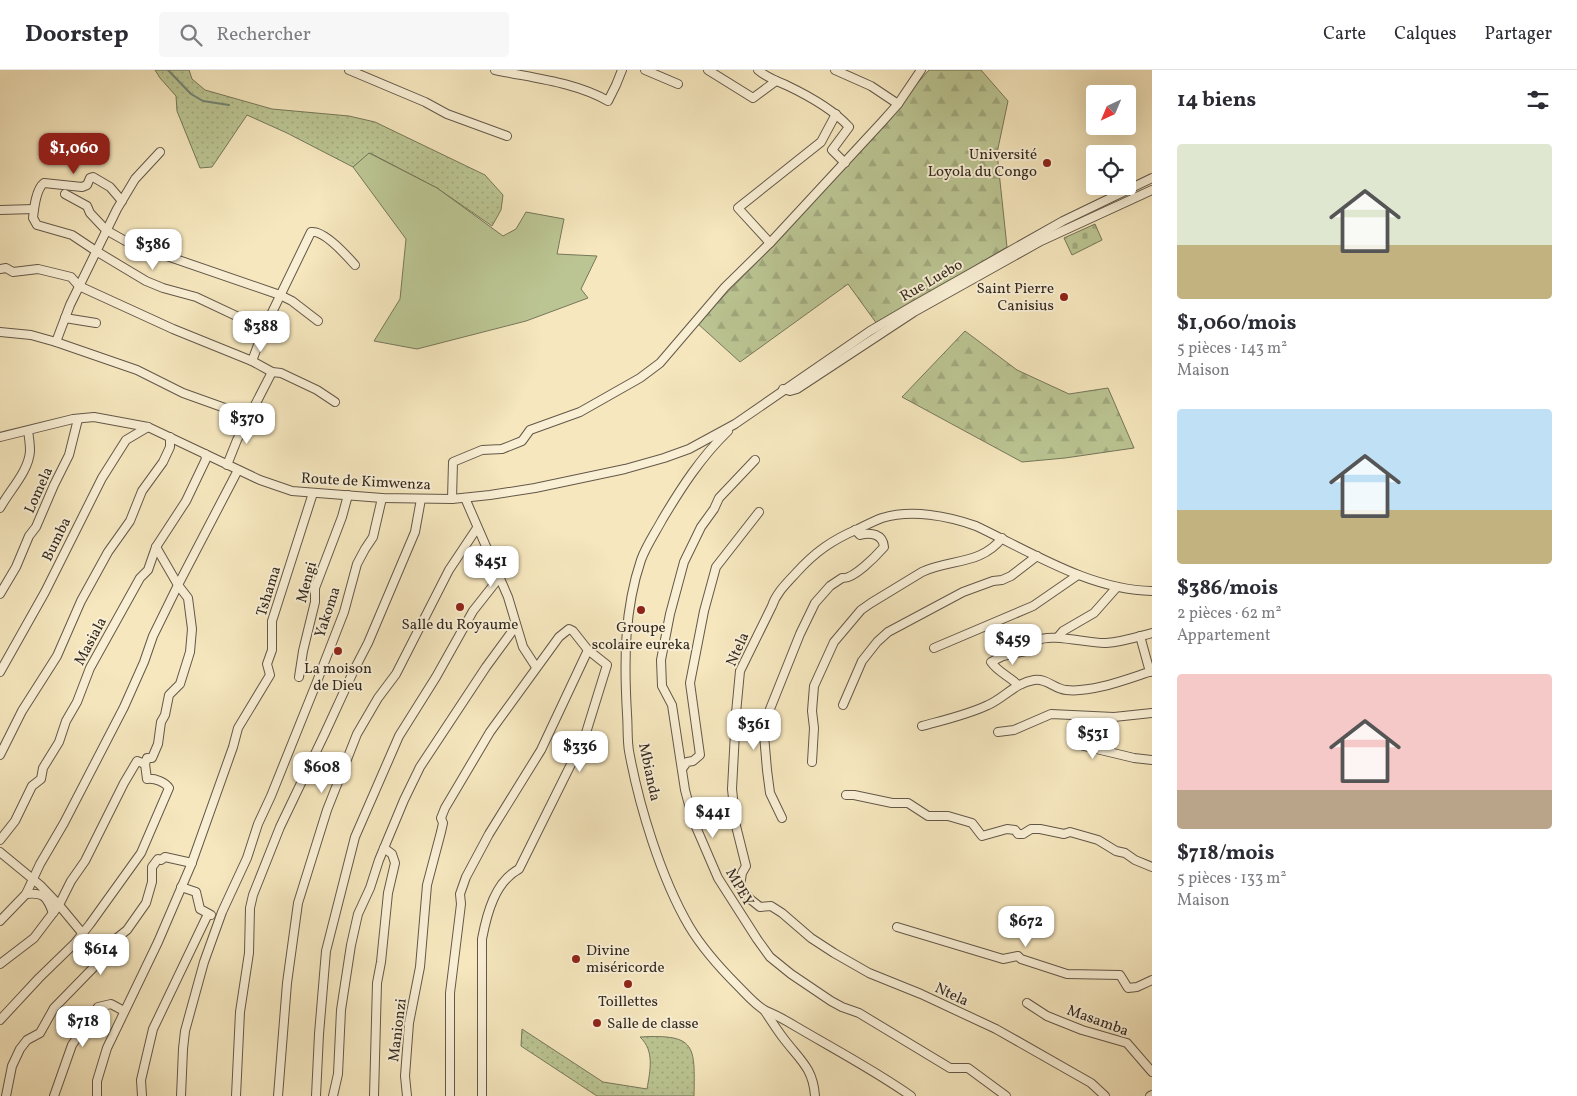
<!DOCTYPE html>
<html lang="fr">
<head>
<meta charset="utf-8">
<style>
  body { margin:0; font-family:Vollkorn,serif; background:#f7f7f7; color:#2b2b33; height:100vh; display:flex; flex-direction:column; font-size:19px; white-space:nowrap }
  * { box-sizing:border-box; margin:0 }
  p { font-size:16px; color:#7c7c81 }
  .icon { flex:none; width:28px; height:28px; fill:none; stroke:currentColor; stroke-width:2; stroke-linecap:round; stroke-linejoin:round }
  .map { position:relative; flex:1; overflow:hidden }
  .side { display:flex; flex-direction:column; background:#fff; width:425px }
  .side>* { flex:none }
  .needle { width:32px; rotate:224deg }
  .controls { position:absolute; left:1086px; top:15px; display:grid; gap:10px }
  .controls a { display:grid; place-items:center; width:50px; height:50px; border-radius:5px; background:#fff; box-shadow:0 5px 20px #0002; font-size:25px }
  .price { position:absolute; translate:-50% -42px; padding:0 11px; border-radius:10px; background:#fff; color:#222; font-size:16px; line-height:32px; filter:drop-shadow(0 1px 2px #0008) }
  .price::after { content:''; position:absolute; left:50%; top:30px; width:15px; height:11px; margin-left:-8px; background:inherit; clip-path:polygon(0 0,100% 0,50% 100%) }
  .price.active { background:#8f2418; color:#fff }
  ul { padding:0; list-style:none }
  li { display:grid; align-content:center; gap:10px; height:265px; padding:0 25px }
  li span { display:grid; place-items:center; height:155px; border-radius:5px; color:#555 }
  li>.icon { margin-inline-start:auto }
  span .icon { width:90px; height:90px; fill:#fffc; stroke-width:1 }
  li b { font-size:21px }
  h2 { display:flex; justify-content:space-between; align-items:center; height:60px; padding:0 25px; font-size:21px }
  header { display:flex; align-items:center; gap:30px; box-sizing:border-box; height:70px; padding:0 25px; background:#fff; border-bottom:1px solid #e1e1e2 }
  header strong { font-size:24px }
  nav { display:flex; gap:28px; margin-inline-start:auto; font-size:18px }
  .search { width:350px; height:45px; background:#f7f7f7; display:flex; align-items:center; gap:12px; box-sizing:border-box; padding:0 18px; border-radius:5px; color:#7c7c81; font-size:19px }
  main { display:flex; flex:1; min-height:0 }
  .map>svg:first-child { display:block }
</style>
</head>
<body>
<header>
<strong>Doorstep</strong>
<div class="search"><svg class="icon" aria-label="search" viewBox="0 0 24 24"><circle cx="10" cy="10" r="6"/><path d="M15 15l6 6"/></svg>Rechercher</div>
<nav><a>Carte</a><a>Calques</a><a>Partager</a></nav>
</header>
<main>
<div class="map">
<svg width="1152" height="1026" viewBox="0 0 1152 1026">
  <defs>
    <pattern id="grass-dots" width="8" height="8" patternUnits="userSpaceOnUse" patternTransform="scale(1.25)"><rect width="8" height="8" fill="#bbc593"/><path d="M2 2h.1M6 6h.1" fill="none" stroke="#a1a97e" stroke-width="1.8" stroke-linecap="round"/></pattern>
    <pattern id="forest-firs" width="22" height="20" patternUnits="userSpaceOnUse" patternTransform="scale(1.25)"><rect width="22" height="20" fill="#bbc593"/><path d="M5 1l3.5 6h-7zM16 11l3.5 6h-7z" fill="#a1a97e"/></pattern>
    <pattern id="cemetery-stones" width="16" height="16" patternUnits="userSpaceOnUse" patternTransform="scale(1.25)"><rect width="16" height="16" fill="#bbc593"/><path d="M2 7V4a2 2 0 0 1 4 0v3zM10 15v-3a2 2 0 0 1 4 0v3z" fill="#a1a97e"/></pattern>
  </defs>
  <rect width="100%" height="100%" fill="#f6e7be"/>
  <filter id="stains"><feTurbulence type="fractalNoise" baseFrequency=".004" numOctaves="4"/><feColorMatrix values="0 0 0 0 .2 0 0 0 0 .09 0 0 0 0 .02 0 0 0 .5 -.17"/></filter>
  <radialGradient id="worn" r=".72"><stop offset=".6" stop-color="#630" stop-opacity="0"/><stop offset="1" stop-color="#630" stop-opacity=".3"/></radialGradient>
  <g fill="url(#grass-dots)" stroke="#76775a">
    <polygon points="155,0 189,0 192,9 205,20 272,39 349,46 375,52 485,105 503,125 501,140 492,156 437,118 370,83 353,97 287,63 247,45 212,97 200,98 177,41 176,26 160,8"/>
    <path d="M522,959L603,1012L647,1019C650,1001 655,981 640,967C696,964 695,975 694,1026H597L521,976Z"/>
  </g>
  <g fill="url(#forest-firs)" stroke="#76775a">
    <polygon points="929,0 981,0 1008,31 997,83 1007,177 877,254 848,214 740,292 697,253 781,168"/>
    <polygon points="965,261 1017,300 1069,324 1108,318 1134,378 1065,388 1022,392 902,327"/>
  </g>
  <polygon fill="url(#cemetery-stones)" stroke="#76775a" points="1095,154 1102,170 1072,185 1064,168"/>
  <polygon fill="#bbc593" stroke="#76775a" points="369,83 437,118 503,166 516,159 526,142 564,149 557,184 597,186 581,219 588,228 526,251 417,279 374,271 400,229 406,169 353,97"/>
  <g fill="none" stroke-linecap="round" stroke-linejoin="round">
    <polyline stroke="#728476" stroke-width="2" points="168,0 191,24 203,31 229,35"/>
    <g stroke="#635848" stroke-width="10">
      <g id="minor">
        <polyline points="349,0 425,32 447,44 507,66"/>
        <path d="M495,0C532,8 575,12 608,31L616,15L622,0"/>
        <polyline points="645,0 678,14"/>
        <polyline points="708,0 753,28 776,11"/>
        <path d="M758,0C766,7 776,11 786,15C807,25 834,40 849,57L832,80L845,93"/>
        <polyline points="835,0 871,16 898,34"/>
        <polyline points="65,124 87,136 90,143 106,160 129,173 280,225 292,231 318,251"/>
        <path d="M122,131L110,117L93,107L90,108L87,115L82,117L44,113C36,119 34,138 33,148L37,155L72,165L96,181L146,211L163,218L196,227L264,259"/>
        <polyline points="0,140 34,139"/>
        <polyline points="770,173 738,138 821,72 836,44"/>
        <polyline points="0,199 6,198 13,202 38,199 71,207 79,216 173,259 252,291 272,302 281,303 317,320 335,332"/>
        <polyline points="65,248 96,253"/>
        <polyline points="0,262 31,265 56,272 137,300 183,323 250,347"/>
        <polyline points="56,272 70,235 117,139 135,109 160,82"/>
        <path d="M252,291L264,259L311,162C324,160 347,186 355,195"/>
        <polyline points="783,319 790,321 797,319 914,242 1041,171 1152,120"/>
        <path d="M728,361C701,387 681,418 662,450C655,463 646,476 641,490C624,540 624,592 627,644C628,657 627,669 629,681C639,736 661,808 689,856C702,878 720,898 738,916C746,924 756,936 766,941C776,945 785,950 795,956C834,979 874,1000 911,1026"/>
        <polyline points="0,367 73,349 94,347 148,357 260,410 292,421 382,428 452,429 490,425 535,418 625,399 664,388 689,379 735,354 870,261 911,237 1063,151 1152,108"/>
        <polyline points="755,390 719,428 714,439 701,457 684,492 670,544 661,590 662,616 672,635 685,720 693,750 718,808 757,869 770,887 791,904 831,931 842,937 859,943 950,998 968,998 1006,1026"/>
        <polyline points="227,395 237,370 272,302"/>
        <polyline points="465,428 508,527 523,577 536,597"/>
        <polyline points="452,429 453,392 482,380 502,379 522,371 530,360 580,342 640,308 660,293 725,217 770,173 882,52 898,34 921,0"/>
        <path d="M0,438C9,421 29,401 30,381C30,374 29,367 28,361"/>
        <polyline points="0,524 16,497 29,466 36,457 54,415 69,385 78,349"/>
        <polyline points="1140,566 1150,602"/>
        <polyline points="1058,567 1063,561 1094,543 1117,517"/>
        <polyline points="934,578 1033,536 1078,505"/>
        <polyline points="0,602 45,522 102,408 126,370 148,357"/>
        <polyline points="299,607 303,581 315,532 315,518 342,447 348,425"/>
        <path d="M1018,615C1009,606 998,602 991,592L1003,586L1030,580C1032,577 1034,573 1037,571C1049,562 1090,574 1106,573C1122,572 1137,567 1152,563"/>
        <polyline points="843,635 862,591 877,572 888,562 963,522 993,511 1002,510 1011,506 1037,486"/>
        <polyline points="1084,646 1081,674 1084,676 1134,688 1152,690"/>
        <path d="M922,656C944,650 967,645 988,635C1004,628 1015,613 1034,610C1047,608 1054,619 1066,620C1092,623 1127,609 1152,601"/>
        <polyline points="998,662 1014,660 1051,644 1114,647 1152,643"/>
        <polyline points="0,685 22,641 57,586 81,531 108,482 130,451 142,421 163,392 170,377 170,367"/>
        <path d="M812,692L814,658L812,641L814,616L834,572L861,540L871,533L922,502C950,489 981,495 1002,468"/>
        <polyline points="682,699 687,692 693,691 700,685 690,613 704,541 716,497 759,442"/>
        <polyline points="846,725 854,725 892,733 908,733 928,746 948,746 972,753 982,766 1007,759 1015,760 1018,764 1023,764 1031,759 1040,759 1064,764 1070,762 1098,770 1116,781 1125,783 1135,790 1152,797"/>
        <path d="M782,748L770,723L767,700L764,665L770,639L800,564L815,533L830,516L842,508C853,510 876,486 884,477C883,464 871,462 860,465L855,460"/>
        <polyline points="0,770 15,751 32,716 41,709 43,698 59,672 66,651 77,632 90,598 140,508 148,500 156,477 186,431 206,389 205,384"/>
        <polyline points="0,782 40,815 59,835 83,864"/>
        <polyline points="181,817 196,822 200,839 211,845"/>
        <path d="M26,824C44,822 47,827 53,843"/>
        <polyline points="0,851 26,824 40,794 64,753 124,637 144,592 153,566 178,515 238,400"/>
        <polyline points="897,857 1003,889 1018,886 1021,889 1067,904 1120,905 1128,918 1137,917 1152,910"/>
        <polyline points="0,894 34,868 59,835 71,811 85,791 124,713 137,691 145,694 147,688 152,688 158,674 161,652 165,645 169,625 180,614 190,582 192,559 188,528 178,515 156,477"/>
        <polyline points="1027,933 1047,946 1082,960 1127,973 1152,1002"/>
        <path d="M764,940C771,950 777,960 784,969C800,990 813,998 815,1026"/>
        <path d="M0,950L39,908L75,873L90,854L141,783L169,718C165,712 155,708 147,709L145,694"/>
        <polyline points="6,1026 12,996 20,979 27,970 40,963 54,938 94,897 117,868 127,860 146,833 152,812 152,797 158,789 161,790 165,787 192,793"/>
        <polyline points="54,1026 72,975 96,940 98,937 111,934 124,941"/>
        <polyline points="97,1026 97,1011 107,978 158,872 191,795 233,677 238,658 270,605 267,594 272,580 272,551 313,423"/>
        <polyline points="142,1026 141,1010 153,959 208,844"/>
        <polyline points="181,1026 183,979 185,961 204,892 222,842 247,788 258,754 271,726 316,614 344,542 357,494 365,479 373,467 382,428"/>
        <polyline points="236,1026 240,942 249,883 250,838 253,825 280,757 325,663 354,600 368,573 415,462 421,429"/>
        <polyline points="278,1026 287,913 298,833 327,740 357,664 378,628 396,604 449,500 477,458"/>
        <polyline points="316,1026 319,964 326,881 355,767 399,666 436,607 473,541 499,508"/>
        <polyline points="333,1026 338,1004 341,940 351,875 358,844 370,818 379,790 404,730 420,697 486,597 516,556"/>
        <polyline points="374,1026 377,913 381,892 388,823 395,793 392,784 384,778"/>
        <path d="M407,1026L405,1006L409,953L420,897L427,815L441,762L443,753L441,748L445,738L490,662L559,567L569,559L573,561L588,580L607,595L585,666L519,799C495,812 487,843 482,869V1026"/>
        <polyline points="450,1026 450,923 461,834 460,824 466,807 489,764 541,680 588,580"/>
        <path d="M1105,1026L1091,1013L996,959L921,924L869,903L834,883L811,868L782,843L771,836L760,837L750,829L740,816L742,803L746,796L736,756L732,719L736,643L740,601L772,536C776,523 787,513 796,503C815,482 832,470 858,459C866,455 874,451 882,448C912,439 948,446 976,456C1031,482 1090,520 1152,521"/>
        <polyline points="1150,1026 1152,1025"/>
      </g>
    </g>
    <use href="#minor" stroke="#f9efd5" stroke-width="8"/>
  </g>
  <g fill="#8f2418" stroke="#f9efd5" stroke-width="2">
    <circle cx="1047" cy="93" r="5"/>
    <circle cx="1064" cy="227" r="5"/>
    <circle cx="460" cy="537" r="5"/>
    <circle cx="641" cy="540" r="5"/>
    <circle cx="338" cy="581" r="5"/>
    <circle cx="576" cy="889" r="5"/>
    <circle cx="628" cy="914" r="5"/>
    <circle cx="597" cy="953" r="5"/>
  </g>
  <g text-anchor="middle" stroke-width="4" stroke-linejoin="round" paint-order="stroke">
    <g font-size="15" fill="#322920" stroke="#f9efd5">
      <text x="1037" y="89" text-anchor="end">Université<tspan x="1037" dy="17">Loyola du Congo</tspan></text>
      <text x="1054" y="223" text-anchor="end">Saint Pierre<tspan x="1054" dy="17">Canisius</tspan></text>
      <text x="460" y="559">Salle du Royaume</text>
      <text x="641" y="562">Groupe<tspan x="641" dy="17">scolaire eureka</tspan></text>
      <text x="338" y="603">La moison<tspan x="338" dy="17">de Dieu</tspan></text>
      <text x="586" y="885" text-anchor="start">Divine<tspan x="586" dy="17">miséricorde</tspan></text>
      <text x="628" y="936">Toillettes</text>
      <text x="607" y="958" text-anchor="start">Salle de classe</text>
    </g>
    <g font-size="15" fill="#322920" stroke="#f9efd5">
      <text transform="translate(931 210) rotate(-30)" y="5">Rue Luebo</text>
      <text transform="translate(366 411) rotate(3)" y="5">Route de Kimwenza</text>
      <text transform="translate(38 420) rotate(-66)" y="5">Lomela</text>
      <text transform="translate(56 469) rotate(-64)" y="5">Bumba</text>
      <text transform="translate(306 512) rotate(-75)" y="5">Mengi</text>
      <text transform="translate(268 521) rotate(-73)" y="5">Tshama</text>
      <text transform="translate(327 542) rotate(-72)" y="5">Yakoma</text>
      <text transform="translate(90 571) rotate(-62)" y="5">Masiala</text>
      <text transform="translate(737 579) rotate(-66)" y="5">Ntela</text>
      <text transform="translate(650 702) rotate(78)" y="5">Mbianda</text>
      <text transform="translate(740 817) rotate(60)" y="5">MPEY</text>
      <text transform="translate(952 924) rotate(25)" y="5">Ntela</text>
      <text transform="translate(1098 950) rotate(20)" y="5">Masamba</text>
      <text transform="translate(397 960) rotate(-83)" y="5">Manionzi</text>
    </g>
  </g>
  <rect width="100%" height="100%" filter="url(#stains)"/>
  <rect width="100%" height="100%" fill="url(#worn)"/>
</svg>
<div class="controls">
<a><svg class="needle" viewBox="-14 -14 28 28"><path d="M0-13l5 13h-10z" fill="#e53935"/><path d="M0 13l5-13h-10z" fill="#7c7c81"/></svg></a>
<a><svg class="icon" aria-label="locate" viewBox="0 0 24 24"><circle cx="12" cy="12" r="6"/><path d="M12 2v4M12 18v4M2 12h4M18 12h4"/></svg></a>
</div>
<b class="price active" style="left:74px;top:105px">$1,060</b>
<b class="price" style="left:153px;top:201px">$386</b>
<b class="price" style="left:261px;top:283px">$388</b>
<b class="price" style="left:247px;top:375px">$370</b>
<b class="price" style="left:491px;top:518px">$451</b>
<b class="price" style="left:1013px;top:596px">$459</b>
<b class="price" style="left:754px;top:681px">$361</b>
<b class="price" style="left:1093px;top:690px">$531</b>
<b class="price" style="left:580px;top:703px">$336</b>
<b class="price" style="left:322px;top:724px">$608</b>
<b class="price" style="left:713px;top:769px">$441</b>
<b class="price" style="left:1026px;top:878px">$672</b>
<b class="price" style="left:101px;top:906px">$614</b>
<b class="price" style="left:83px;top:978px">$718</b>
</div>
<section class="side">
<h2>14 biens<svg class="icon" aria-label="filters" viewBox="0 0 24 24"><path d="M4 7h16M4 17h16"/><circle cx="9" cy="7" r="2"/><circle cx="15" cy="17" r="2"/></svg></h2>
<ul>
<li><span style="background:linear-gradient(#dfe7d0 65%,#c2b280 0)"><svg class="icon" aria-label="home" viewBox="0 0 24 24"><path d="M3 11l9-7 9 7M6 9v11h12V9"/></svg></span><div><b>$1,060/mois</b><p>5 pièces · 143 m²</p><p>Maison</p></div></li>
<li><span style="background:linear-gradient(#bfe0f5 65%,#c2b280 0)"><svg class="icon" aria-label="home" viewBox="0 0 24 24"><path d="M3 11l9-7 9 7M6 9v11h12V9"/></svg></span><div><b>$386/mois</b><p>2 pièces · 62 m²</p><p>Appartement</p></div></li>
<li><span style="background:linear-gradient(#f6c9c9 75%,#b9a48a 0)"><svg class="icon" aria-label="home" viewBox="0 0 24 24"><path d="M3 11l9-7 9 7M6 9v11h12V9"/></svg></span><div><b>$718/mois</b><p>5 pièces · 133 m²</p><p>Maison</p></div></li>
</ul>
</section>
</main>
</body>
</html>
